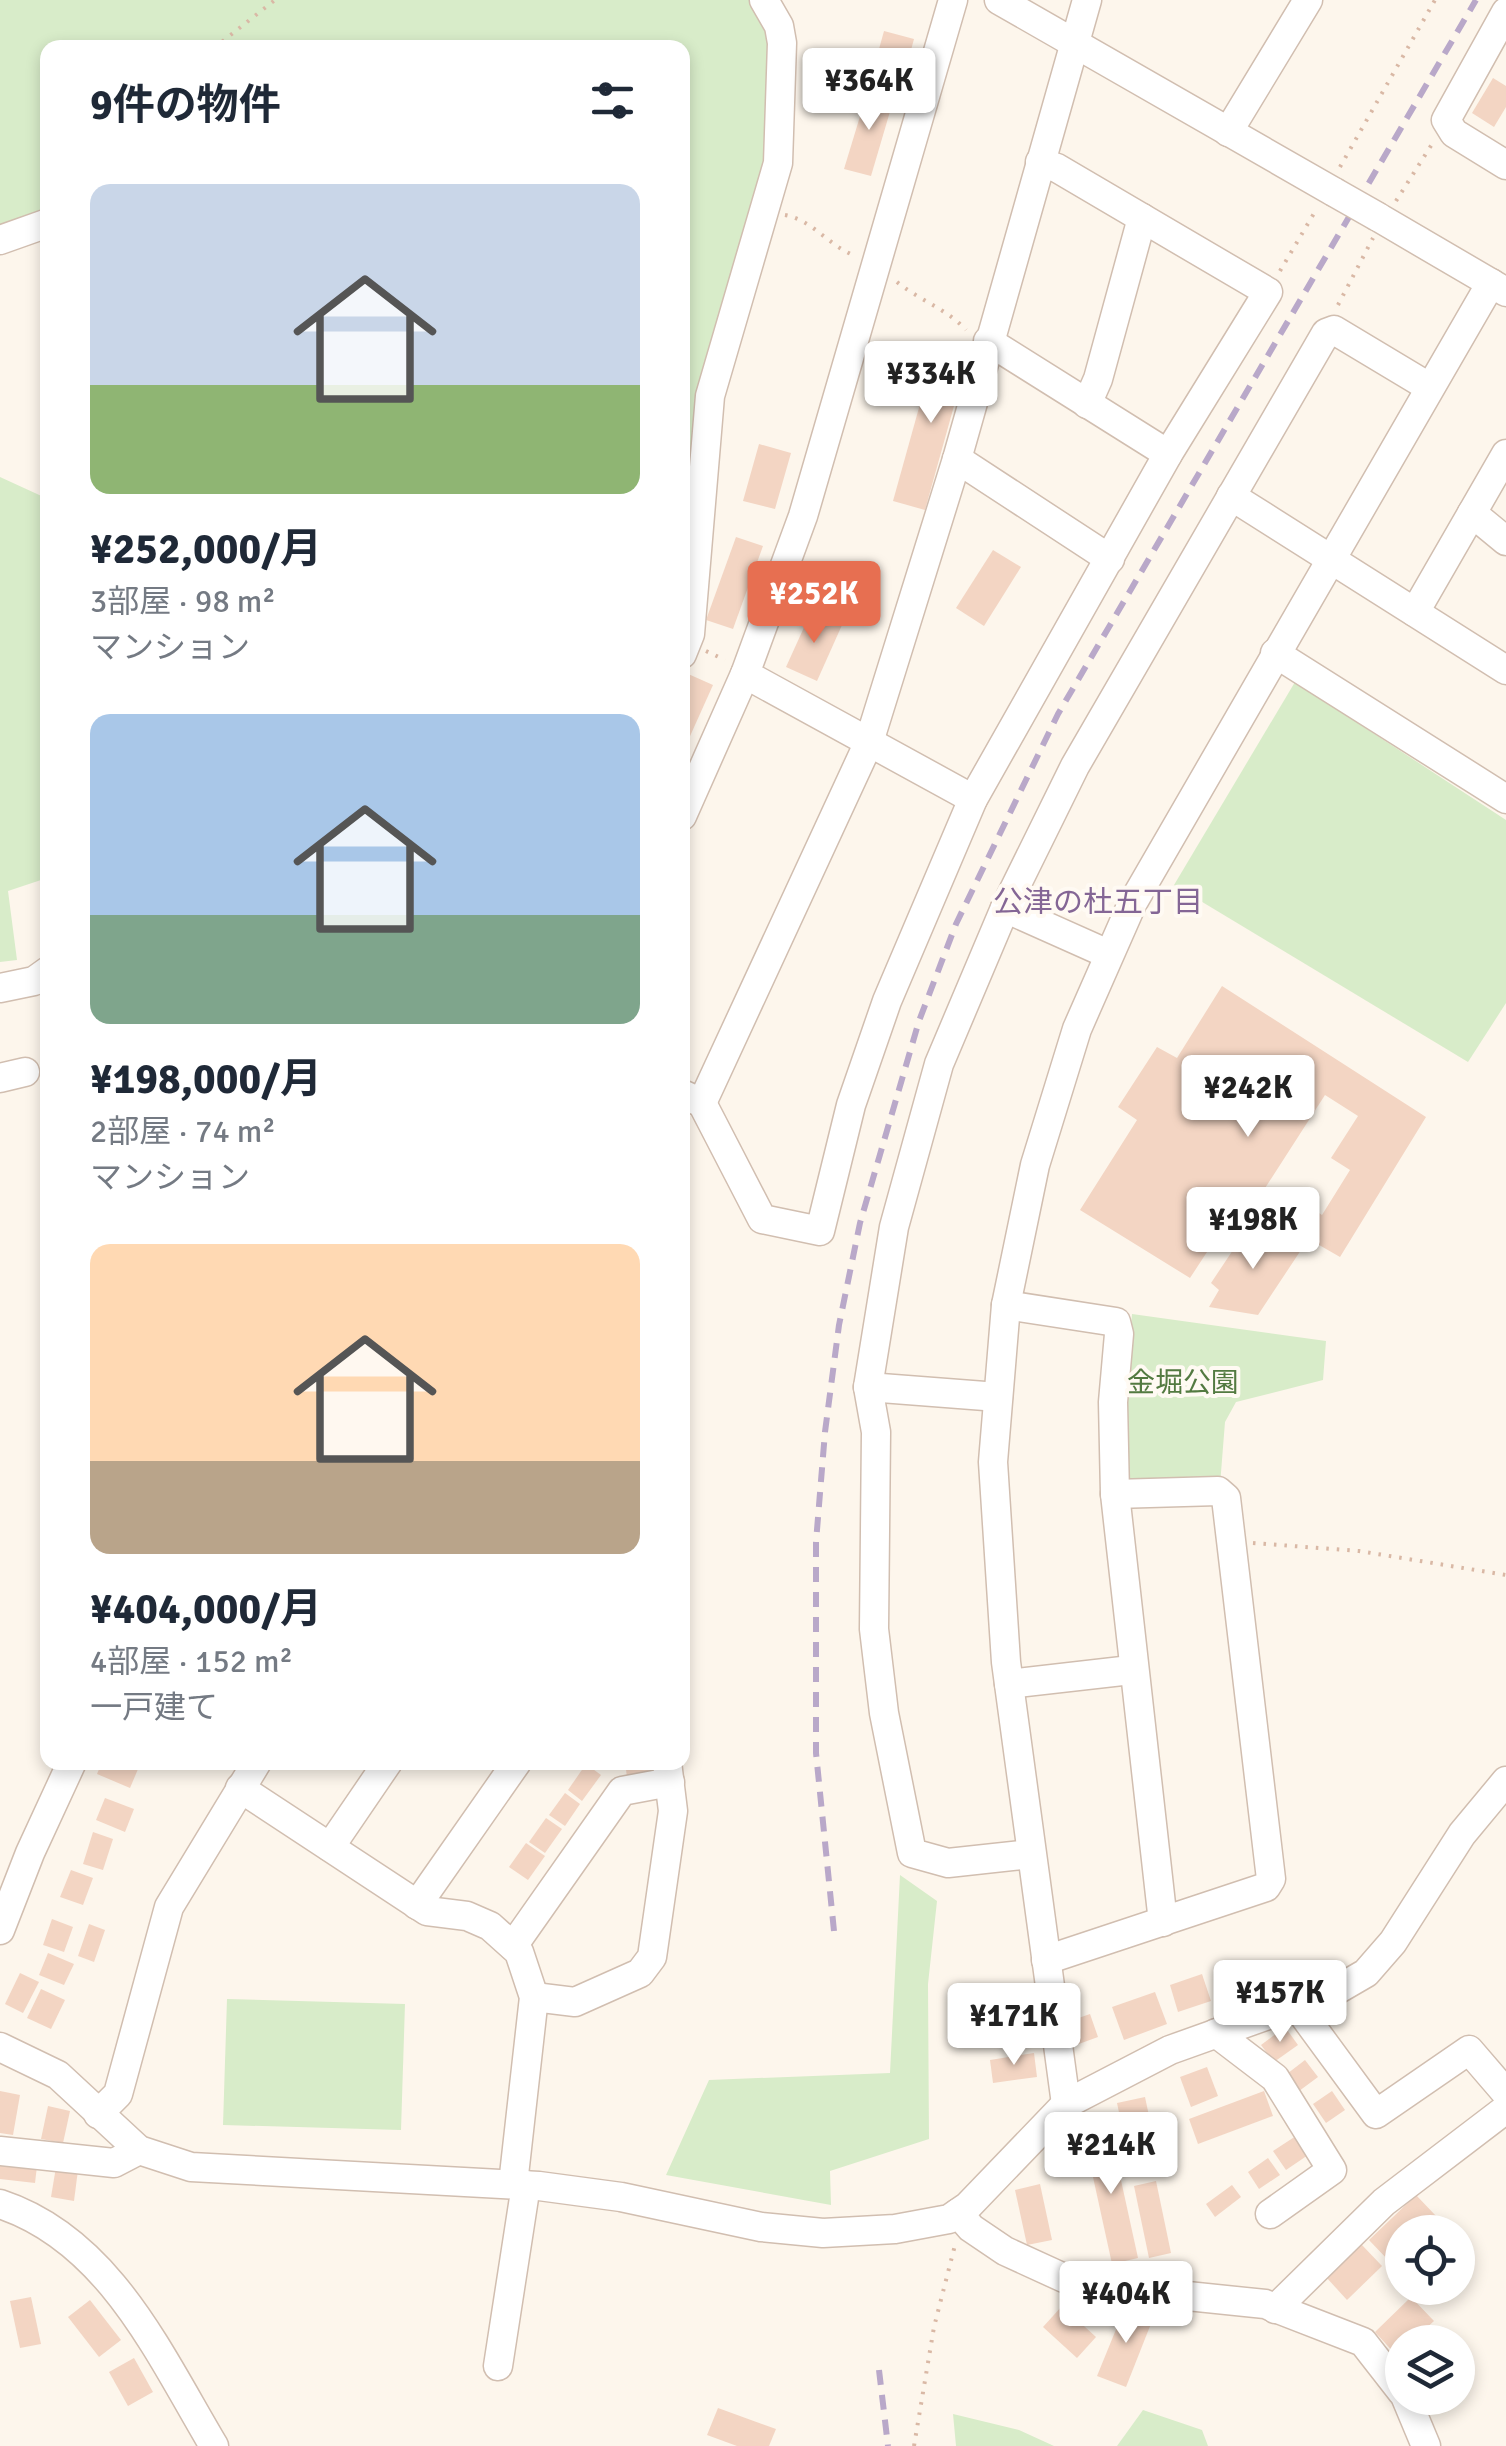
<!DOCTYPE html>
<html lang="ja">
<head>
<meta charset="utf-8">
<style>
  body { margin:0; font-family:Signika,"Noto Sans JP",sans-serif; background:#f2f2f3; color:#1f2937; height:100vh; display:flex; flex-direction:column; font-size:38px; white-space:nowrap }
  * { box-sizing:border-box; margin:0 }
  p { font-size:32px; color:#747a83 }
  .icon { flex:none; width:55px; height:55px; fill:none; stroke:currentColor; stroke-width:2; stroke-linecap:round; stroke-linejoin:round }
  .map { position:relative; flex:1; overflow:hidden }
  .sheet { position:absolute; left:40px; top:40px; width:650px; height:1730px; display:flex; flex-direction:column; background:#fff; border-radius:20px; box-shadow:0 5px 15px #0003 }
  .sheet>* { flex:none }
  .tools { position:absolute; left:1385px; top:2215px; display:grid; gap:20px }
  .tools a { display:grid; place-items:center; width:90px; height:90px; border-radius:50%; background:#fff; box-shadow:0 5px 15px #0003; font-size:50px }
  .price { position:absolute; translate:-50% -85px; padding:0 22px; border-radius:10px; background:#fff; color:#222; font-size:32px; line-height:65px; filter:drop-shadow(0 2px 5px #0008) }
  .price::after { content:''; position:absolute; left:50%; top:60px; width:30px; height:22px; margin-left:-15px; background:inherit; clip-path:polygon(0 0,100% 0,50% 100%) }
  .price.on { background:#e76f51; color:#fff }
  ul { padding:0; list-style:none }
  li { display:grid; align-content:center; gap:20px; height:530px; padding:0 50px }
  li span { display:grid; place-items:center; height:310px; border-radius:20px; color:#555 }
  li>.icon { margin-inline-start:auto }
  span .icon { width:180px; height:180px; fill:#fffc; stroke-width:1 }
  li b { font-size:42px }
  h2 { display:flex; justify-content:space-between; align-items:center; height:120px; padding:0 50px; font-size:42px }
  .map>svg:first-child { display:block }
</style>
</head>
<body>
<div class="map">
<svg width="1506" height="2446" viewBox="0 0 1506 2446">
  <rect width="100%" height="100%" fill="#fdf6ec"/>
  <g fill="#d8ecc9">
    <polygon points="0,0 751,0 769,33 770,152 698,397 683,526 682,48 48,48 47,208 0,229"/>
    <polygon points="0,477 48,499 47,878 8,891 17,960 0,962"/>
    <polygon points="1295,682 1506,820 1506,1003 1468,1062 1174,885"/>
    <polygon points="1132,1314 1326,1341 1323,1380 1236,1402 1225,1422 1220,1485 1120,1484"/>
    <polygon points="900,1875 937,1901 928,1984 929,2139 830,2171 831,2205 666,2175 709,2080 890,2073"/>
    <polygon points="227,1999 405,2004 401,2130 223,2125"/>
    <polygon points="1143,2410 1202,2430 1208,2446 1117,2446"/>
    <polygon points="953,2414 1019,2430 1054,2446 956,2446"/>
  </g>
  <g fill="#f3d5c3" fill-rule="evenodd">
    <polygon points="884,31 914,39 901,87 871,78"/>
    <polygon points="1493,78 1506,86 1506,107 1494,127 1472,113"/>
    <polygon points="868,90 894,98 871,176 844,169"/>
    <polygon points="937,343 969,352 925,510 893,501"/>
    <polygon points="759,444 791,453 775,509 743,501"/>
    <polygon points="736,537 763,546 733,629 706,620"/>
    <polygon points="993,550 1021,567 984,626 956,608"/>
    <polygon points="811,612 842,625 817,681 786,667"/>
    <polygon points="686,673 713,685 682,754 682,680"/>
    <path d="M1222,986L1426,1117L1340,1257L1241,1200L1190,1278L1080,1210L1137,1120L1118,1107L1157,1047L1177,1058ZM1325,1095L1358,1116L1331,1158L1350,1170L1322,1215L1293,1196L1283,1211L1260,1196Z"/>
    <polygon points="1264,1227 1301,1250 1258,1315 1209,1307 1219,1290 1211,1283 1241,1238"/>
    <polygon points="102,1762 141,1762 130,1788 97,1774"/>
    <polygon points="625,1762 648,1762 649,1773 627,1777"/>
    <polygon points="586,1764 601,1775 582,1801 568,1790"/>
    <polygon points="565,1793 580,1804 565,1826 549,1815"/>
    <polygon points="105,1798 134,1809 125,1832 96,1820"/>
    <polygon points="546,1818 562,1829 545,1853 529,1842"/>
    <polygon points="93,1832 113,1839 103,1870 83,1864"/>
    <polygon points="526,1843 545,1856 528,1880 509,1867"/>
    <polygon points="71,1870 93,1878 83,1905 60,1897"/>
    <polygon points="52,1919 73,1927 64,1952 43,1945"/>
    <polygon points="89,1924 105,1930 94,1962 78,1956"/>
    <polygon points="48,1953 74,1964 64,1985 39,1975"/>
    <polygon points="20,1973 39,1982 23,2013 5,2004"/>
    <polygon points="1202,1974 1211,2001 1178,2012 1170,1985"/>
    <polygon points="41,1989 65,2000 51,2029 27,2018"/>
    <polygon points="1155,1992 1167,2024 1124,2040 1112,2007"/>
    <polygon points="1090,2014 1098,2037 1076,2045 1067,2022"/>
    <polygon points="1285,2027 1298,2045 1274,2062 1261,2045"/>
    <polygon points="1034,2053 1037,2077 993,2083 990,2060"/>
    <polygon points="1305,2060 1318,2077 1295,2094 1283,2077"/>
    <polygon points="1207,2067 1218,2096 1191,2107 1180,2077"/>
    <polygon points="0,2091 20,2095 13,2135 0,2133"/>
    <polygon points="1264,2091 1273,2116 1198,2144 1189,2119"/>
    <polygon points="1332,2091 1345,2110 1326,2123 1313,2104"/>
    <polygon points="1145,2097 1160,2168 1132,2174 1117,2103"/>
    <polygon points="48,2106 70,2111 63,2143 41,2139"/>
    <polygon points="1110,2130 1138,2258 1112,2264 1084,2136"/>
    <polygon points="1299,2134 1311,2153 1286,2170 1273,2151"/>
    <polygon points="1268,2158 1280,2175 1259,2189 1248,2172"/>
    <polygon points="0,2161 37,2166 35,2183 0,2179"/>
    <polygon points="56,2167 78,2170 74,2201 51,2197"/>
    <polygon points="1156,2181 1171,2253 1149,2258 1134,2186"/>
    <polygon points="1040,2184 1052,2240 1027,2245 1015,2190"/>
    <polygon points="1232,2185 1241,2197 1215,2217 1206,2204"/>
    <polygon points="1416,2195 1436,2216 1419,2232 1402,2232 1402,2248 1389,2261 1369,2240"/>
    <polygon points="1361,2244 1382,2266 1347,2300 1326,2277"/>
    <polygon points="31,2297 41,2344 20,2348 10,2301"/>
    <polygon points="1411,2297 1434,2321 1411,2342 1402,2342 1402,2350 1397,2356 1375,2332"/>
    <polygon points="90,2300 121,2340 99,2357 68,2317"/>
    <polygon points="1126,2305 1154,2316 1126,2387 1097,2376"/>
    <polygon points="1062,2306 1096,2337 1077,2358 1043,2327"/>
    <polygon points="134,2358 153,2392 128,2406 109,2372"/>
    <polygon points="718,2408 776,2429 769,2446 737,2446 707,2435"/>
  </g>
  <g fill="none" stroke-linecap="round" stroke-linejoin="round">
    <g stroke="#d1beb0" stroke-width="31">
      <g id="minor">
        <polyline points="999,0 1334,192"/>
        <polyline points="1506,12 1446,120 1454,133 1506,165"/>
        <polyline points="1228,132 1308,0"/>
        <polyline points="1378,217 1506,292"/>
        <polyline points="0,240 48,223"/>
        <polyline points="988,341 1168,454"/>
        <polyline points="1087,404 1098,379 1142,218"/>
        <polyline points="957,459 1110,559"/>
        <polyline points="1231,496 1506,670"/>
        <polyline points="1472,513 1506,541"/>
        <polyline points="1415,612 1506,454"/>
        <polyline points="1275,653 1506,799"/>
        <polyline points="682,654 690,634 710,396 778,163 782,43 779,26 764,0"/>
        <polyline points="745,674 973,799"/>
        <polyline points="682,816 745,674 803,516 953,0"/>
        <polyline points="1005,908 1108,954"/>
        <polyline points="0,988 34,981 48,971"/>
        <polyline points="0,1078 25,1072"/>
        <polyline points="682,1094 702,1103 762,1219 820,1231 851,1105 887,1001 973,799 1168,454 1268,292 1057,168 1040,162"/>
        <polyline points="702,1103 869,742 957,459 1087,0"/>
        <polyline points="1006,1305 1116,1322 1119,1334 1113,1402 1115,1494 1163,1922"/>
        <polyline points="868,1387 998,1397"/>
        <polyline points="1009,1684 1131,1670"/>
        <polyline points="240,1788 427,1911 467,1916 490,1926 519,1952 534,1997 513,2184"/>
        <polyline points="330,1847 388,1762"/>
        <polyline points="1031,1854 948,1863 912,1853 884,1713 874,1629 876,1432 868,1387 894,1227 939,1064 1005,908 1075,766 1326,333 1334,330 1429,387"/>
        <polyline points="417,1905 517,1762"/>
        <polyline points="0,1930 30,1853 72,1762"/>
        <polyline points="513,1946 622,1791 670,1782"/>
        <polyline points="1046,1960 1266,1887 1271,1879 1226,1498 1218,1491 1115,1494"/>
        <polyline points="534,1997 575,2002 640,1973 652,1957 673,1811 667,1762"/>
        <polyline points="1296,2005 1376,2114 1469,2050 1506,2093"/>
        <polyline points="1216,2033 1275,2078 1332,2170 1270,2214"/>
        <polyline points="0,2047 58,2075 139,2150 191,2167 539,2186 621,2197 761,2227 823,2233 895,2229 949,2219 968,2206 1066,2104 1170,2050 1335,1991 1366,1973 1393,1942 1462,1834 1506,1781"/>
        <polyline points="1066,2104 1006,1662 993,1462 1006,1305 1035,1165 1077,1029 1132,904 1491,283"/>
        <polyline points="98,2114 118,2094 169,1907 257,1762"/>
        <polyline points="0,2151 114,2163 139,2150"/>
        <path d="M0,2204C109,2240 159,2354 214,2446"/>
        <polyline points="958,2213 971,2228 1005,2251 1064,2278 1120,2289 1265,2304 1363,2342 1402,2392"/>
        <polyline points="1275,2309 1384,2202 1506,2109"/>
        <polyline points="498,2366 526,2185"/>
        <polyline points="1406,2398 1426,2446"/>
      </g>
    </g>
    <g stroke="#d9b8a5" stroke-width="4" stroke-dasharray="2.5 8" stroke-linecap="butt">
      <polyline points="214,48 275,0"/>
      <polyline points="1340,167 1435,0"/>
      <polyline points="1396,201 1434,141"/>
      <path d="M785,215C812,220 827,244 853,255"/>
      <polyline points="1280,271 1316,210"/>
      <path d="M897,282C919,300 947,309 966,330"/>
      <polyline points="1338,305 1373,238"/>
      <polyline points="706,651 725,660"/>
      <polyline points="1253,1543 1359,1551 1506,1575"/>
      <polyline points="914,2446 934,2327 955,2245"/>
    </g>
    <use href="#minor" stroke="#fff" stroke-width="28"/>
    <g stroke="#b9a8c9" stroke-width="6" stroke-dasharray="15 10" stroke-linecap="butt">
      <polyline points="834,1931 816,1753 816,1542 825,1432 839,1325 860,1223 919,1021 956,924 1058,714 1476,0"/>
      <polyline points="879,2370 888,2446"/>
    </g>
    <g stroke="#d1beb0" stroke-width="31" stroke-linecap="butt">
      <polyline id="minor-bridge" points="1334,192 1378,217"/>
    </g>
    <use href="#minor-bridge" stroke="#fff" stroke-width="28"/>
  </g>
  <g text-anchor="middle" stroke-width="8" stroke-linejoin="round" paint-order="stroke">
    <g font-size="28" fill="#537a41" stroke="#fffaf3">
      <text x="1183" y="1392">金堀公園</text>
    </g>
    <g font-size="30" fill="#846695" stroke="#fffaf3">
      <text x="1098" y="912">公津の杜五丁目</text>
    </g>
  </g>
</svg>
<div class="tools">
<a><svg class="icon" aria-label="locate" viewBox="0 0 24 24"><circle cx="12" cy="12" r="6"/><path d="M12 2v4M12 18v4M2 12h4M18 12h4"/></svg></a>
<a><svg class="icon" aria-label="layers" viewBox="0 0 24 24"><path d="M12 4l9 5-9 5-9-5zM3 14l9 5 9-5"/></svg></a>
</div>
<b class="price" style="left:869px;top:133px">¥364K</b>
<b class="price" style="left:931px;top:426px">¥334K</b>
<b class="price on" style="left:814px;top:646px">¥252K</b>
<b class="price" style="left:1248px;top:1140px">¥242K</b>
<b class="price" style="left:1253px;top:1272px">¥198K</b>
<b class="price" style="left:1280px;top:2045px">¥157K</b>
<b class="price" style="left:1014px;top:2068px">¥171K</b>
<b class="price" style="left:1111px;top:2197px">¥214K</b>
<b class="price" style="left:1126px;top:2346px">¥404K</b>
<section class="sheet">
<h2>9件の物件<svg class="icon" aria-label="filters" viewBox="0 0 24 24"><path d="M4 7h16M4 17h16"/><circle cx="9" cy="7" r="2"/><circle cx="15" cy="17" r="2"/></svg></h2>
<ul>
<li><span style="background:linear-gradient(#c9d6e8 65%,#8fb573 0)"><svg class="icon" aria-label="home" viewBox="0 0 24 24"><path d="M3 11l9-7 9 7M6 9v11h12V9"/></svg></span><div><b>¥252,000/月</b><p>3部屋 · 98 m²</p><p>マンション</p></div></li>
<li><span style="background:linear-gradient(#a9c7e8 65%,#7fa58c 0)"><svg class="icon" aria-label="home" viewBox="0 0 24 24"><path d="M3 11l9-7 9 7M6 9v11h12V9"/></svg></span><div><b>¥198,000/月</b><p>2部屋 · 74 m²</p><p>マンション</p></div></li>
<li><span style="background:linear-gradient(#ffd9b3 70%,#b9a48a 0)"><svg class="icon" aria-label="home" viewBox="0 0 24 24"><path d="M3 11l9-7 9 7M6 9v11h12V9"/></svg></span><div><b>¥404,000/月</b><p>4部屋 · 152 m²</p><p>一戸建て</p></div></li>
</ul>
</section>
</div>
</body>
</html>
